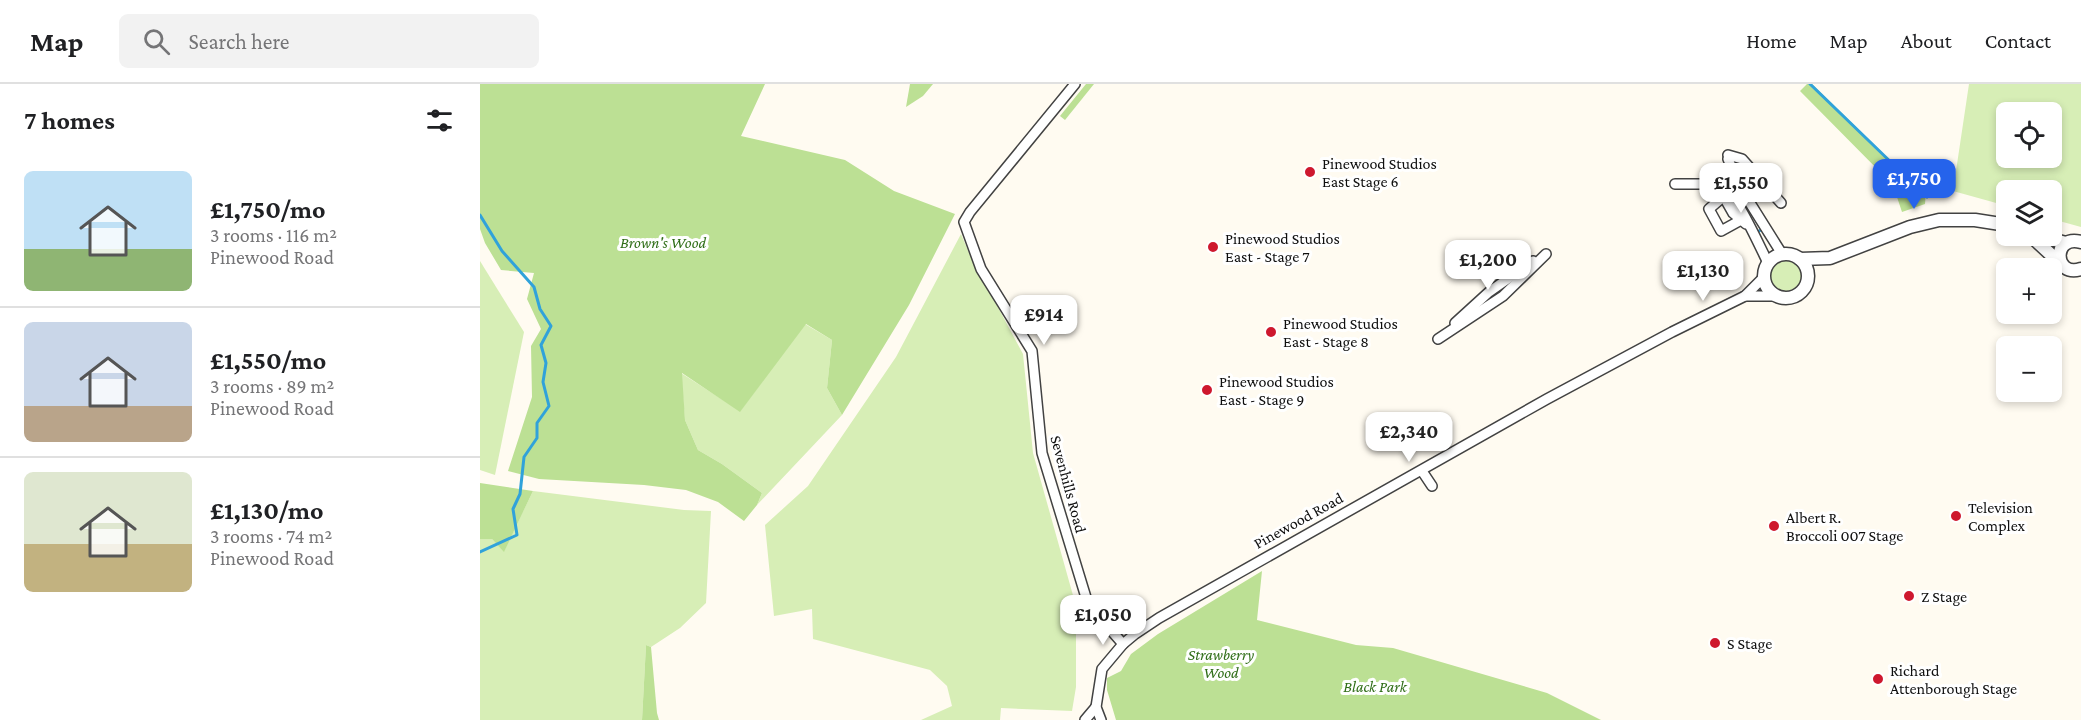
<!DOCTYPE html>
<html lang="en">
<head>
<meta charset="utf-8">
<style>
  body { margin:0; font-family:"Crimson Pro",serif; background:#f2f2f2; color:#202124; height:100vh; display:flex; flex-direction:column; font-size:22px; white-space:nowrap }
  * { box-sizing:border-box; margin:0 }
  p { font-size:20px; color:#757577 }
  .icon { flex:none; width:33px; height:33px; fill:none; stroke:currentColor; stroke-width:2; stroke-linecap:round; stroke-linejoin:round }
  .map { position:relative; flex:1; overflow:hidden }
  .panel { display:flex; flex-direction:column; background:#fff; width:480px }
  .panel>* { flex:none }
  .tools { position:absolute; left:1516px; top:18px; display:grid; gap:12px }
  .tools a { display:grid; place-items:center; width:66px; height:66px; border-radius:9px; background:#fff; box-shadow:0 3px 9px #0003; font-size:30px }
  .price { position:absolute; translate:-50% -51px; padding:0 14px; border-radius:12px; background:#fff; color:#222; font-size:20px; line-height:39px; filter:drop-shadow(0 2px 3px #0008) }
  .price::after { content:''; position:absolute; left:50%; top:36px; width:18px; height:14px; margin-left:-9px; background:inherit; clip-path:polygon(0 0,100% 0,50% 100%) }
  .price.active { background:#2563eb; color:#fff }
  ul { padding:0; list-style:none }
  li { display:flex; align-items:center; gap:18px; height:150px; padding:0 24px }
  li+li { border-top:2px solid #e0e0e0 }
  li span { display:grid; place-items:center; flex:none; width:168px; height:120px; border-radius:9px; color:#555 }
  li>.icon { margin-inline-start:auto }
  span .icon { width:72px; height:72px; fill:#fffc; stroke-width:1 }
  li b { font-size:26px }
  h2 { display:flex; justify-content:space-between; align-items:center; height:72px; padding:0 24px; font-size:26px }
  header { display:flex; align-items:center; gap:36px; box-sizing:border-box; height:84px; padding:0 30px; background:#fff; border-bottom:2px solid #e0e0e0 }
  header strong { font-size:28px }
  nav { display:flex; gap:33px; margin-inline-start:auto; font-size:21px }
  .search { width:420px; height:54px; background:#f2f2f2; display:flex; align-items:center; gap:15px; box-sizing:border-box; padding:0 21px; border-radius:9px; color:#757577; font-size:22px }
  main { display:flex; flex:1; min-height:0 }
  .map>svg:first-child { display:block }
</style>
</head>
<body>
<header>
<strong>Map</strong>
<div class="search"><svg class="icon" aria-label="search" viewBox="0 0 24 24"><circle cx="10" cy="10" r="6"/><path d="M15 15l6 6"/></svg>Search here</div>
<nav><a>Home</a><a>Map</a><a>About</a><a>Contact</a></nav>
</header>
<main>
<section class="panel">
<h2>7 homes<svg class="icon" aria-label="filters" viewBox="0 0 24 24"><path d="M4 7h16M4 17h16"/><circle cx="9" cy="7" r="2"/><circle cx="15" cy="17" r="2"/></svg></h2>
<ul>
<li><span style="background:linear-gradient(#bfe0f5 65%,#8fb573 0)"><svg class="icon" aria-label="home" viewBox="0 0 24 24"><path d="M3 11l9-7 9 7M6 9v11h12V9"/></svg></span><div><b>£1,750/mo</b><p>3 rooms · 116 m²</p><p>Pinewood Road</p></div></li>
<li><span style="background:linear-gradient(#c9d6e8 70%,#b9a48a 0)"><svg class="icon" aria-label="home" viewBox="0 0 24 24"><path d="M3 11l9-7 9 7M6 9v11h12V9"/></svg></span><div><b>£1,550/mo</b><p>3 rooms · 89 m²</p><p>Pinewood Road</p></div></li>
<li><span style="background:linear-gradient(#dfe7d0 60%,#c2b280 0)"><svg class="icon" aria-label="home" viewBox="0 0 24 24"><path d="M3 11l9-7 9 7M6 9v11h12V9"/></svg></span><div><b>£1,130/mo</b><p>3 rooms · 74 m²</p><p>Pinewood Road</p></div></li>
</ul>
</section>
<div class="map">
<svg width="1601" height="636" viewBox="0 0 1601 636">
  <rect width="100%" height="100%" fill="#fffbf1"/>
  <g fill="#d7eeb6" fill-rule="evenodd">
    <path d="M1489,0H1601V143L1572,135V106H1527V122L1473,107ZM1527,28H1572V74H1527Z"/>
    <polygon points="481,150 489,169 543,270 553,369 596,522 596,603 592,627 521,624 520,636 441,636 472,622 467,602 450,586 333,555 332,525 294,532 285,441 328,402 416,273"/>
    <circle cx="1306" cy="193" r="17"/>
    <polygon points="0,177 44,248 15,391 0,386"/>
    <polygon points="325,240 352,256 347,304 362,331 277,421 282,409 242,380 218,366 205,336 201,289 260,327"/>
    <polygon points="53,407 204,426 231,427 226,519 200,544 171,563 166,561 162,636 0,636 0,455 12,455 24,467"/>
  </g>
  <g fill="#bce094">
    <polygon points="0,0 285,0 261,52 365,76 414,107 475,130 429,221 362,331 347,304 352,256 326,240 260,328 202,289 205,336 218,366 242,380 282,409 277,421 264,437 238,418 206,406 164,401 59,395 28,387 52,313 51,262 61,245 47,215 54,189 21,186 5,159 0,145"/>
    <polygon points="430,0 453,0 443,12 426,23"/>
    <polygon points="606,0 614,0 585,36 580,32"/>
    <polygon points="1327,0 1332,0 1424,90 1437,88 1447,93 1445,120 1422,128 1413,101 1320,7"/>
    <polygon points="0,399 53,407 24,468 12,455 0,455"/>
    <polygon points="782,487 777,536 876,561 913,564 1067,609 1121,636 636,636 627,606 627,594 641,587 651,570 678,550"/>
    <polygon points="166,561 171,563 177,629 179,636 162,636"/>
  </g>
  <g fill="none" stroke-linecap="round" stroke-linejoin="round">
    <g stroke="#30a2da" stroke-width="3">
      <polyline points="1330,0 1447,113"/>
      <polyline points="0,131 22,167 54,203 60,225 71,242 61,261 66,279 63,298 69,322 57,339 57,354 44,373 40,410 33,425 37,451 0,468"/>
      <polyline points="1279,147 1281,146"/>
    </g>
    <g stroke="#424242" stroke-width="12">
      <g id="minor">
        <polyline points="595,0 490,128 484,138 501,185 552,267 562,369 608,520 643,560"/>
        <polyline points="1248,71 1262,75 1301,119"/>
        <polyline points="1248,75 1260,103 1302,170"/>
        <path d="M1234,88C1258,114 1273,148 1288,179"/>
        <polyline points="1195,100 1224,100 1240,106 1253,129 1266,140"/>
        <polyline points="1244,112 1229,125 1241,147 1261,136"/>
        <polyline points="1265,212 1297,212"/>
        <polyline points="975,239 1009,208 1053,177"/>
        <polyline points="958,255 1023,212 1066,170"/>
        <polyline points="942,387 952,402"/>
        <polyline points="605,636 616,623"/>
        <polyline points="621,636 616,623 622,585 643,560 655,550 679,534 1067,315 1192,248 1265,212 1284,193"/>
      </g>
    </g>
    <g stroke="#424242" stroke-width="15">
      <g id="tertiary">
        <polyline points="1551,152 1581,180"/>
        <polyline points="1560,152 1586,159"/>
        <path d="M1601,158C1572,150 1573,194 1601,185"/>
        <circle cx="1306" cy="192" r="22"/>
        <polyline points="1320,175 1350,174 1430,143 1459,136 1495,136 1527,141"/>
      </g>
    </g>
    <use href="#minor" stroke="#fff" stroke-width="9"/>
    <use href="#tertiary" stroke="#fff" stroke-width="12"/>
  </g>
  <g fill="#ce182e" stroke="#fff" stroke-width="2">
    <circle cx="830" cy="88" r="6"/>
    <circle cx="733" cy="163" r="6"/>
    <circle cx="791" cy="248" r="6"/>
    <circle cx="727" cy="306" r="6"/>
    <circle cx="1476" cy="432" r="6"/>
    <circle cx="1294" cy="442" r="6"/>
    <circle cx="1429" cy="512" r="6"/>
    <circle cx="1235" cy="559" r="6"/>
    <circle cx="1398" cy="595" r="6"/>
  </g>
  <g text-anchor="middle" stroke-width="6" stroke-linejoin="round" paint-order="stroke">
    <g font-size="16" fill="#0f0f0f" stroke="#fff" text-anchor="start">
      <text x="842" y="85">Pinewood Studios<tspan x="842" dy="18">East Stage 6</tspan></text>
      <text x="745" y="160">Pinewood Studios<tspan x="745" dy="18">East - Stage 7</tspan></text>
      <text x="803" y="245">Pinewood Studios<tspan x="803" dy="18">East - Stage 8</tspan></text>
      <text x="739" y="303">Pinewood Studios<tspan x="739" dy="18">East - Stage 9</tspan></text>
      <text x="1488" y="429">Television<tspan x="1488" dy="18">Complex</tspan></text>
      <text x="1306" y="439">Albert R.<tspan x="1306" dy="18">Broccoli 007 Stage</tspan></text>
      <text x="1441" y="518">Z Stage</text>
      <text x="1247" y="565">S Stage</text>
      <text x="1410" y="592">Richard<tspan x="1410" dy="18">Attenborough Stage</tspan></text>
    </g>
    <g font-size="16" font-style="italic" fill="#306e18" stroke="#fff">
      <text x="183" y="164">Brown's Wood</text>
      <text x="741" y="576">Strawberry<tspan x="741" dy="18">Wood</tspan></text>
      <text x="895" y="608">Black Park</text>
    </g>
    <g font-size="16" fill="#0f0f0f" stroke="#fff">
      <text transform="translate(589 400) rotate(75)" y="6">Sevenhills Road</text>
      <text transform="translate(818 436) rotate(-29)" y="6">Pinewood Road</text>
    </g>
  </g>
</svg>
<div class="tools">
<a><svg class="icon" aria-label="locate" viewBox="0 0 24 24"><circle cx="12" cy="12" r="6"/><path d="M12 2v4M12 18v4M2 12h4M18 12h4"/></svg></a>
<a><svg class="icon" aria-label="layers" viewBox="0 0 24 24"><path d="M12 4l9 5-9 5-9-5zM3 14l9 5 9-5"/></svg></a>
<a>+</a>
<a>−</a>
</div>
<b class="price active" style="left:1434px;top:126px">£1,750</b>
<b class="price" style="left:1261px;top:130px">£1,550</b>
<b class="price" style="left:1008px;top:207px">£1,200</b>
<b class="price" style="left:1223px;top:218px">£1,130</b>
<b class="price" style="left:564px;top:262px">£914</b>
<b class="price" style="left:929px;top:379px">£2,340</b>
<b class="price" style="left:623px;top:562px">£1,050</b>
</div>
</main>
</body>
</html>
